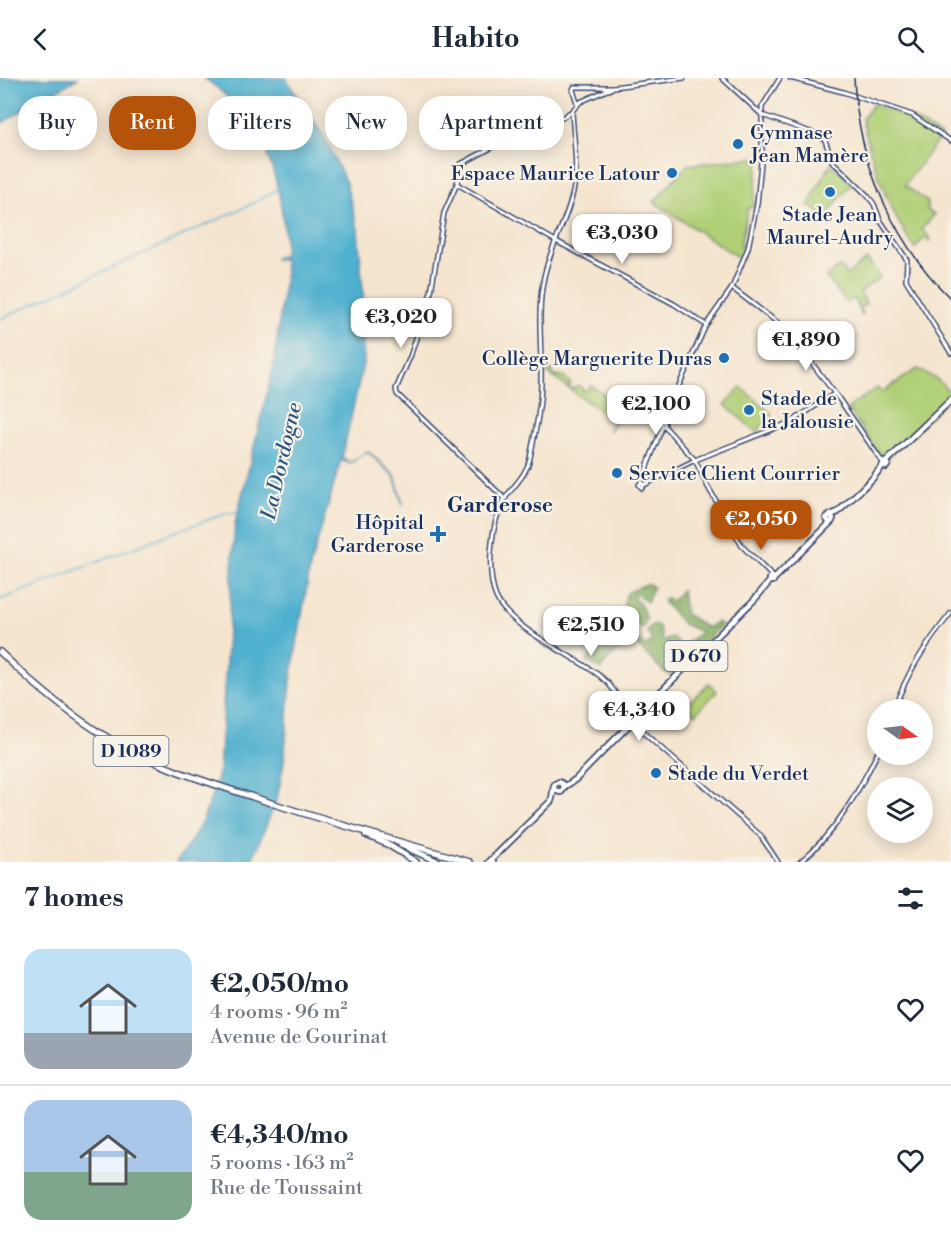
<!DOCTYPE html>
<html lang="en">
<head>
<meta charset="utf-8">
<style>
  body { margin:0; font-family:"Libre Bodoni",serif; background:#f6f6f7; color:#1f2937; height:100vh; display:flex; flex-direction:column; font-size:22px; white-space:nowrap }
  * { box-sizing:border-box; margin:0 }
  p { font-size:20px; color:#747a83 }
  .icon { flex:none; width:33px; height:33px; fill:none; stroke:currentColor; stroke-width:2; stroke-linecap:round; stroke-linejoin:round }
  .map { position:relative; height:784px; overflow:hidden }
  .side { display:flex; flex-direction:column; background:#fff; flex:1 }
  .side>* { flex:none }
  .guide { position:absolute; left:18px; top:18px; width:600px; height:54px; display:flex; gap:12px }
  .needle { width:39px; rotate:104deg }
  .buttons { position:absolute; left:867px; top:621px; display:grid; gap:12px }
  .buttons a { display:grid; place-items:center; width:66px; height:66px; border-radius:50%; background:#fff; box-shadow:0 3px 15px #0003; font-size:30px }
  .price { position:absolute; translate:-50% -51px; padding:0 14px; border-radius:12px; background:#fff; color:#222; font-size:20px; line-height:39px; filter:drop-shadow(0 2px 3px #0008) }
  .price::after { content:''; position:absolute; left:50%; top:36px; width:18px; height:14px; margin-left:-9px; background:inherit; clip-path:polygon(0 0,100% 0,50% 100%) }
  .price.on { background:#b45309; color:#fff }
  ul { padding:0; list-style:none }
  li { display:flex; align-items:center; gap:18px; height:150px; padding:0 24px }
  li+li { border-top:2px solid #e0e1e3 }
  li span { display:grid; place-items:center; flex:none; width:168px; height:120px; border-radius:18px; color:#555 }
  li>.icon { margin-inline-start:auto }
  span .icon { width:72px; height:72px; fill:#fffc; stroke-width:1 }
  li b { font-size:26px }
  h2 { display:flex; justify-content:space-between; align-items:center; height:72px; padding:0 24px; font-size:26px }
  .chip { padding:0 21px; border-radius:24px; background:#fff; box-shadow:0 3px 15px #0003; font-size:21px; line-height:54px }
  .chip.on { background:#b45309; color:#fff }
  header { display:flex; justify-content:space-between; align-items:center; height:78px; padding:0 24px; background:#fff; font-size:27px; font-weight:800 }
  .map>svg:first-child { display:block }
</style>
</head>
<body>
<header><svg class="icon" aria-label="back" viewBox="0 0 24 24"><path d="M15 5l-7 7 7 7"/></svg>Habito<svg class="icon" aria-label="search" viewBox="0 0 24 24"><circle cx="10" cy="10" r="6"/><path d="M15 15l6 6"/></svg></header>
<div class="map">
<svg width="951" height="784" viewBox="0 0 951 784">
  <rect width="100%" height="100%" fill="#f7f3e8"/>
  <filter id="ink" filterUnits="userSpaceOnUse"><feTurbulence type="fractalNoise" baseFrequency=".0167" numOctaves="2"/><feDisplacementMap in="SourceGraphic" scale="12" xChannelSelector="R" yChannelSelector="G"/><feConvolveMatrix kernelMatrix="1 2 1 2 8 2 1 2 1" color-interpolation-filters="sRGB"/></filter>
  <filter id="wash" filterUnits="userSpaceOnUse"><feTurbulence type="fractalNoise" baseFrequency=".008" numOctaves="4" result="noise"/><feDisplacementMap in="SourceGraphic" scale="24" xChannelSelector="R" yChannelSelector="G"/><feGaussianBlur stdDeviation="1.35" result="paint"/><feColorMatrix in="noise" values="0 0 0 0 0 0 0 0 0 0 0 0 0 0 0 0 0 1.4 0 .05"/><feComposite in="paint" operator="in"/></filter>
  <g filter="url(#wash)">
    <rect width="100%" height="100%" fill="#f5e5cf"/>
    <g fill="#b0cf76" stroke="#667f6a" stroke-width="1.5">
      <path d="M873,26L911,40L941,58L905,107L927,124L928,133L935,136L922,151L931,161L929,164L925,160L915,170C887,131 873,87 862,41Z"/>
      <polygon points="759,79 753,129 748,130 740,169 745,171 742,182 654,124 687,87"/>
      <polygon points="831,86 853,106 837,123 826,140 808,127"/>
      <polygon points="867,181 880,199 860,214 866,225 860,231 863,235 862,237 854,220 847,225 826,199 840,188 847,197"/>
      <polygon points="548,289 553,292 552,296 557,299 560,297 571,305 568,308 573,311 578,307 585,313 591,308 606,317 614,319 610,326 607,321 605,322 608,324 606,326 603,325 611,332 619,323 611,336 614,339 616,338 626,323 628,323 610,352 609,351 614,343 546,294"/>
      <polygon points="917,291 937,301 951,315 951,318 886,382 883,382 848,330 877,310 882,314"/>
      <polygon points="741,309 772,336 757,355 725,327"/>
      <polygon points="709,605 717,613 696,636 686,627"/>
    </g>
    <path fill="#8cb267" stroke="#547062" stroke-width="1.5" d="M645,506H649L653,510L647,524L636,516L633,519L641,528L647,542L643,550L636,549L634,555L645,569L652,562L647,554L652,547H658L663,563L672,559L683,568L701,554L683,546L664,525V522L666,520L672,523L682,512L685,536L707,550L717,544L722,547L671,597L664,594L632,562L628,561L600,591L586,583L622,546C625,534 622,528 627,515Z"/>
    <g fill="#50b0cf" stroke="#367096" stroke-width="1.5">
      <polygon points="0,0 78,0 0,46"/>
      <path d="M204,0H286L325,60L346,105L358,151L364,226L362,250L364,282L342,379L350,385L367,373L369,374L395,398L403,427L394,398L368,374C365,376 362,376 360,378C350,384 354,388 341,382L310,489L291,601L284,683L277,721L251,784H176C200,755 210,728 219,692L235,446L274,287L285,196L284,181L275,182L274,180L284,177C286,163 284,149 282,135C275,78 252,34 204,0Z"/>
    </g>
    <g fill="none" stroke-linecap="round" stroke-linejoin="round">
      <g stroke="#50b0cf" stroke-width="1.5">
        <polyline points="0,241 254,125 279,110"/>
        <polyline points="0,522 174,454 228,435 238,435"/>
      </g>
    </g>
  </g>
  <g filter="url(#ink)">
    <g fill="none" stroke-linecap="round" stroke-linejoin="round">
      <g stroke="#3c4a6f" stroke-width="6">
        <g id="secondary">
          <polyline points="722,0 762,37 819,57 825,62 832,83 867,117 874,126 880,142 907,182 906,202 951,275"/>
          <polyline points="790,0 843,14 912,37 951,63"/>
          <polyline points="613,9 684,0"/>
          <polyline points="577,25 573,12 574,9 605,9 609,12 613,9 607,9"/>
          <path d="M572,33C573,59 579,88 573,114C566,145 548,173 543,204C537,236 542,271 541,304C541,329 535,355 530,380C527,397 513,408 504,422C491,445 486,495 496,519C509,550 573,577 600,598L608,605L632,637"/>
          <polyline points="457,106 554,162 674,226 706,247"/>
          <polyline points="732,210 786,251 839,321 883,385"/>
          <polyline points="732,210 748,170 757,126 762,74 762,29 780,0"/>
          <polyline points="664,341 661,341 662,349 665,349 695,382 708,409 742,468 772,498"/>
          <polyline points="665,349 664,341 706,247 732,210"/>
          <polyline points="641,404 662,350"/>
          <polygon points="641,404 644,407 642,410 639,407"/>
          <polyline points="644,407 695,382 791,344 834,316"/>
          <polyline points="505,421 397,316 396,311 410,279 431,214 444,135 457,106 459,87 508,61 553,46 572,33 580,24 607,12"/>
          <path d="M894,632C906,595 927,565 951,535"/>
          <polyline points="638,643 645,656 760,757 778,784"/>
          <path d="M800,784C835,755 858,715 878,674"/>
        </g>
      </g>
      <g stroke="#3c4a6f" stroke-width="8">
        <g id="primary">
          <polyline points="886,384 951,322"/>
          <polyline points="831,437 838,434 872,401 883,387 886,389 888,386 885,384 883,387"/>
          <polygon points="771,498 774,500 773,503 770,501"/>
          <polyline points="775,500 832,443 833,440 830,437 826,440 829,444"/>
          <polyline points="638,636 754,522 771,502"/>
          <polyline points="564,709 576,701 630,646 638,643 639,638 637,636 631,638 633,644"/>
          <path d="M489,784L551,723C554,717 552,711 555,706L559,704L563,706L564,710L561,714L554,712"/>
        </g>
      </g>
      <g stroke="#3c4a6f" stroke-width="8">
        <g id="highway">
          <path d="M0,574C34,607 69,637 110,661C154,688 204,703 253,719C324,743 397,763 470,784"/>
          <polyline points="366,757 387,766 416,784"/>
          <polyline points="401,767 439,784"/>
          <polyline points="492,784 493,784"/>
        </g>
      </g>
      <use href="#secondary" stroke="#fff" stroke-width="3"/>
      <use href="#primary" stroke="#fff" stroke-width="4.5"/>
      <use href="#highway" stroke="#fff" stroke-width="5"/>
      <path stroke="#1b2f5e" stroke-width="1.5" d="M854,0C858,83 891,162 951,221"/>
    </g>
  </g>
  <g fill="#1f6fb2" stroke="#f7f3e8" stroke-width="2">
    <circle cx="738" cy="66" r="6"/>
    <circle cx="672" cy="95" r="6"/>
    <circle cx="830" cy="114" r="6"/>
    <circle cx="724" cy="280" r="6"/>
    <circle cx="749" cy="332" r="6"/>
    <circle cx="617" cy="395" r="6"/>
    <path d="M435 447h6v6h6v6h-6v6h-6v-6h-6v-6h6z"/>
    <circle cx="656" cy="695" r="6"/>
  </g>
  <g text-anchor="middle" stroke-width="4.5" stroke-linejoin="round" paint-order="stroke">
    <g fill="#f7f3e8" stroke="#5d6a87" stroke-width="1.5">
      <rect x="664.5" y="563" width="63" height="30" rx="4.5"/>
      <rect x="93.5" y="658" width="75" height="30" rx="4.5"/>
    </g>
    <g font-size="18" font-weight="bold" fill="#1b2f5e">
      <text x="696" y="584">D 670</text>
      <text x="131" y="679">D 1089</text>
    </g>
    <g font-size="20" fill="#1b2f5e" stroke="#f7f3e8" text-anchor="start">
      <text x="750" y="61">Gymnase<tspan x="750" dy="23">Jean Mamère</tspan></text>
      <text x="660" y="102" text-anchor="end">Espace Maurice Latour</text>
      <text x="830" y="143" text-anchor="middle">Stade Jean<tspan x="830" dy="23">Maurel-Audry</tspan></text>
      <text x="712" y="287" text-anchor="end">Collège Marguerite Duras</text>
      <text x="761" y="327">Stade de<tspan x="761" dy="23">la Jalousie</tspan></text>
      <text x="629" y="402">Service Client Courrier</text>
      <text x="424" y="451" text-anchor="end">Hôpital<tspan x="424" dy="23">Garderose</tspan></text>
      <text x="668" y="702">Stade du Verdet</text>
    </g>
    <g font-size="21" font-style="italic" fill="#2b5680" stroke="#f7f3e8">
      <text transform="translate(281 383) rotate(-77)" y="7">La Dordogne</text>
    </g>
    <g font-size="21" font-weight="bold" fill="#1b2f5e" stroke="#f7f3e8">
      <text x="500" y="434">Garderose</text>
    </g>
  </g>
</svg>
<div class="buttons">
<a><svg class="needle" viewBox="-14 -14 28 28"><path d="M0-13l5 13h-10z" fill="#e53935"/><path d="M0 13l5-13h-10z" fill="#747a83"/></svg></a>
<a><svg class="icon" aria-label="layers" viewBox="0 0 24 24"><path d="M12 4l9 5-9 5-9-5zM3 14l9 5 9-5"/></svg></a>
</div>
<b class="price" style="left:622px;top:187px">€3,030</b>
<b class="price" style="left:401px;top:271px">€3,020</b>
<b class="price" style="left:806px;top:294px">€1,890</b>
<b class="price" style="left:656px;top:358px">€2,100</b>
<b class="price on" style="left:761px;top:473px">€2,050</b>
<b class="price" style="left:591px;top:579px">€2,510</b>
<b class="price" style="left:639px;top:664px">€4,340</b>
<div class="guide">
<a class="chip">Buy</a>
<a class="chip on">Rent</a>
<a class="chip">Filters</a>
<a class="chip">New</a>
<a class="chip">Apartment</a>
</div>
</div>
<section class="side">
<h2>7 homes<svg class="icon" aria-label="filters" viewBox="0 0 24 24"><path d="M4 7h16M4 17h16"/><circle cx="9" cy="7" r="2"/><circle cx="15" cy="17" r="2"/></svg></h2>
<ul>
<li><span style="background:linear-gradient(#bfe0f5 70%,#9aa5b1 0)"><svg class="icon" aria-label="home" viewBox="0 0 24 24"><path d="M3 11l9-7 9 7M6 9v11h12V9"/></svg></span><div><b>€2,050/mo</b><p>4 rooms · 96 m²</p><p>Avenue de Gourinat</p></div><svg class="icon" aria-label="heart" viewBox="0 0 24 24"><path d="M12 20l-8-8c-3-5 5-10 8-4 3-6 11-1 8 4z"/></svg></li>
<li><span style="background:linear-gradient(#a9c7e8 60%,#7fa58c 0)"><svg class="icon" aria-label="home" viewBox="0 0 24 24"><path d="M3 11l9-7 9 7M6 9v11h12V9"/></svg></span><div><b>€4,340/mo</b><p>5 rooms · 163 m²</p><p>Rue de Toussaint</p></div><svg class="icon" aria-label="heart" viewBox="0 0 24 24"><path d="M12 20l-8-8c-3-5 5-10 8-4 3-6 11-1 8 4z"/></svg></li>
</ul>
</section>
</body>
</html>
